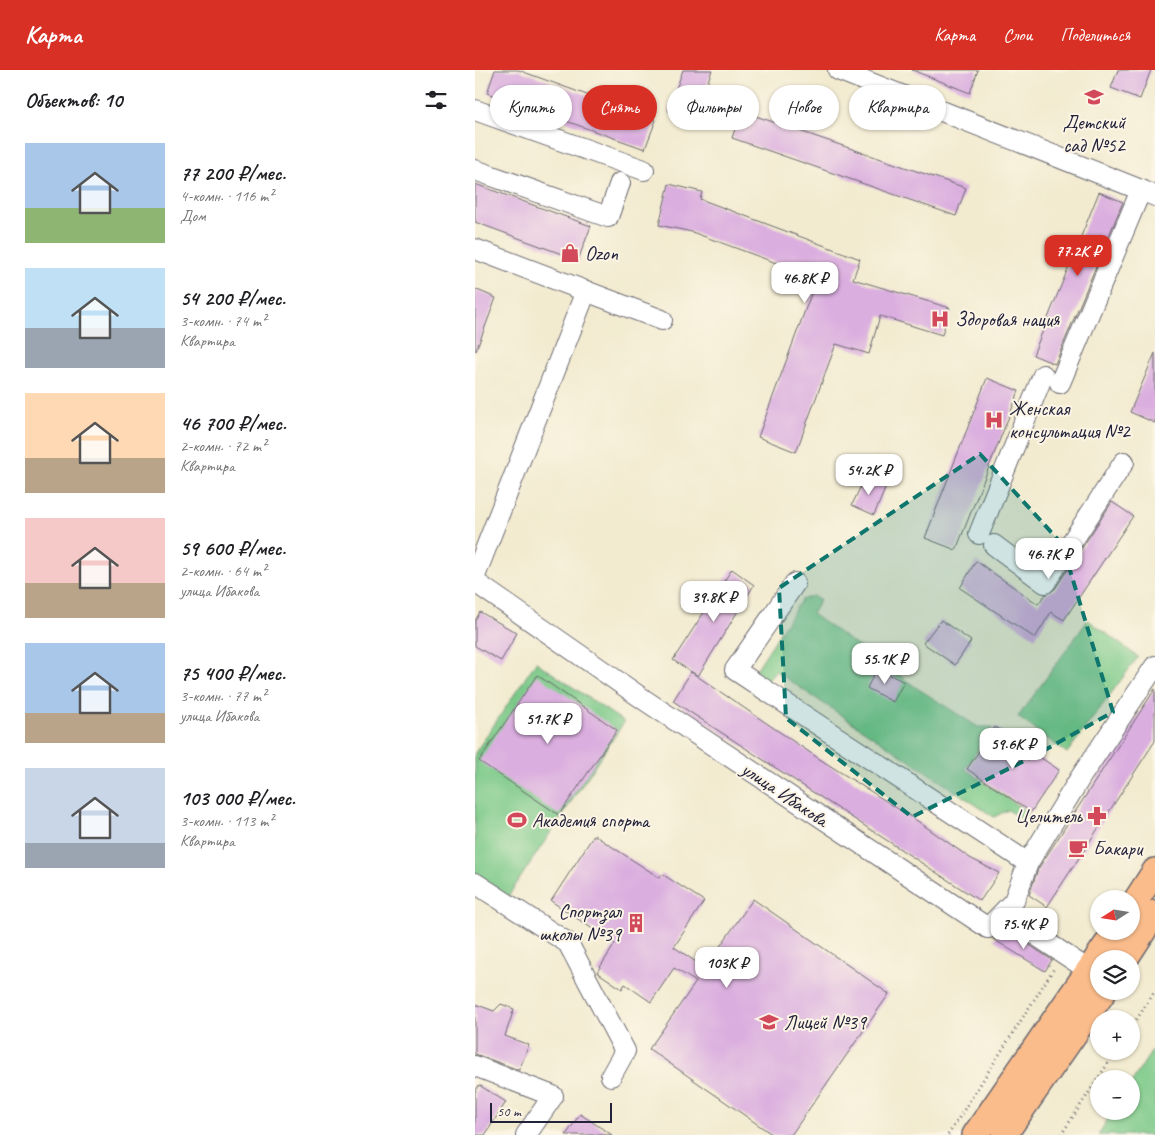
<!DOCTYPE html>
<html lang="ru">
<head>
<meta charset="utf-8">
<style>
  body { margin:0; font-family:Caveat,sans-serif; background:#f6f6f6; color:#202124; height:100vh; display:flex; flex-direction:column; font-size:19px; white-space:nowrap }
  * { box-sizing:border-box; margin:0 }
  p { font-size:16px; color:#757577 }
  .icon { flex:none; width:28px; height:28px; fill:none; stroke:currentColor; stroke-width:2; stroke-linecap:round; stroke-linejoin:round }
  .map { position:relative; flex:1; overflow:hidden }
  .sheet { display:flex; flex-direction:column; background:#fff; width:475px }
  .sheet>* { flex:none }
  .guide { position:absolute; left:15px; top:15px; width:475px; height:45px; display:flex; gap:10px }
  .needle { width:32px; rotate:258deg }
  .buttons { position:absolute; left:615px; top:820px; display:grid; gap:10px }
  .buttons a { display:grid; place-items:center; width:50px; height:50px; border-radius:50%; background:#fff; box-shadow:0 1px 4px #0004; font-size:25px }
  .scale { position:absolute; left:15px; bottom:12px; width:122px; box-sizing:border-box; padding-left:5px; border:2px solid #22223b; border-top:0; font-size:14px; line-height:18px; white-space:nowrap; color:#22223b; -webkit-text-stroke:4px #fcf5e5; paint-order:stroke }
  .price { position:absolute; translate:-50% -42px; padding:0 11px; border-radius:10px; background:#fff; color:#222; font-size:16px; line-height:32px; filter:drop-shadow(0 1px 2px #0008) }
  .price::after { content:''; position:absolute; left:50%; top:30px; width:15px; height:11px; margin-left:-8px; background:inherit; clip-path:polygon(0 0,100% 0,50% 100%) }
  .price.current { background:#d93025; color:#fff }
  ul { padding:0; list-style:none }
  li { display:flex; align-items:center; gap:15px; height:125px; padding:0 25px }
  li span { display:grid; place-items:center; flex:none; width:140px; height:100px; border-radius:0px; color:#555 }
  li>.icon { margin-inline-start:auto }
  span .icon { width:60px; height:60px; fill:#fffc; stroke-width:1 }
  li b { font-size:21px }
  h2 { display:flex; justify-content:space-between; align-items:center; height:60px; padding:0 25px; font-size:21px }
  .tag { padding:0 18px; border-radius:22px; background:#fff; box-shadow:0 1px 4px #0004; font-size:18px; line-height:45px }
  .tag.current { background:#d93025; color:#fff }
  header { display:flex; align-items:center; gap:30px; box-sizing:border-box; height:70px; padding:0 25px; background:#d93025; color:#fff }
  header strong { font-size:24px }
  nav { display:flex; gap:28px; margin-inline-start:auto; font-size:18px }
  main { display:flex; flex:1; min-height:0 }
  .map>svg:first-child { display:block }
</style>
</head>
<body>
<header>
<strong>Карта</strong>
<nav><a>Карта</a><a>Слои</a><a>Поделиться</a></nav>
</header>
<main>
<section class="sheet">
<h2>Объектов: 10<svg class="icon" aria-label="filters" viewBox="0 0 24 24"><path d="M4 7h16M4 17h16"/><circle cx="9" cy="7" r="2"/><circle cx="15" cy="17" r="2"/></svg></h2>
<ul>
<li><span style="background:linear-gradient(#a9c7e8 65%,#8fb573 0)"><svg class="icon" aria-label="home" viewBox="0 0 24 24"><path d="M3 11l9-7 9 7M6 9v11h12V9"/></svg></span><div><b>77 200 ₽/мес.</b><p>4-комн. · 116 m²</p><p>Дом</p></div></li>
<li><span style="background:linear-gradient(#bfe0f5 60%,#9aa5b1 0)"><svg class="icon" aria-label="home" viewBox="0 0 24 24"><path d="M3 11l9-7 9 7M6 9v11h12V9"/></svg></span><div><b>54 200 ₽/мес.</b><p>3-комн. · 74 m²</p><p>Квартира</p></div></li>
<li><span style="background:linear-gradient(#ffd9b3 65%,#b9a48a 0)"><svg class="icon" aria-label="home" viewBox="0 0 24 24"><path d="M3 11l9-7 9 7M6 9v11h12V9"/></svg></span><div><b>46 700 ₽/мес.</b><p>2-комн. · 72 m²</p><p>Квартира</p></div></li>
<li><span style="background:linear-gradient(#f6c9c9 65%,#b9a48a 0)"><svg class="icon" aria-label="home" viewBox="0 0 24 24"><path d="M3 11l9-7 9 7M6 9v11h12V9"/></svg></span><div><b>59 600 ₽/мес.</b><p>2-комн. · 64 m²</p><p>улица Ибакова</p></div></li>
<li><span style="background:linear-gradient(#a9c7e8 70%,#b9a48a 0)"><svg class="icon" aria-label="home" viewBox="0 0 24 24"><path d="M3 11l9-7 9 7M6 9v11h12V9"/></svg></span><div><b>75 400 ₽/мес.</b><p>3-комн. · 77 m²</p><p>улица Ибакова</p></div></li>
<li><span style="background:linear-gradient(#c9d6e8 75%,#9aa5b1 0)"><svg class="icon" aria-label="home" viewBox="0 0 24 24"><path d="M3 11l9-7 9 7M6 9v11h12V9"/></svg></span><div><b>103 000 ₽/мес.</b><p>3-комн. · 113 m²</p><p>Квартира</p></div></li>
</ul>
</section>
<div class="map">
<svg width="680" height="1065" viewBox="0 0 680 1065">
  <rect width="100%" height="100%" fill="#fcf5e5"/>
  <filter id="ink" filterUnits="userSpaceOnUse"><feTurbulence type="fractalNoise" baseFrequency=".02" numOctaves="2"/><feDisplacementMap in="SourceGraphic" scale="10" xChannelSelector="R" yChannelSelector="G"/><feConvolveMatrix kernelMatrix="1 2 1 2 8 2 1 2 1" color-interpolation-filters="sRGB"/></filter>
  <filter id="wash" filterUnits="userSpaceOnUse"><feTurbulence type="fractalNoise" baseFrequency=".0096" numOctaves="4" result="noise"/><feDisplacementMap in="SourceGraphic" scale="20" xChannelSelector="R" yChannelSelector="G"/><feGaussianBlur stdDeviation="1.12" result="paint"/><feColorMatrix in="noise" values="0 0 0 0 0 0 0 0 0 0 0 0 0 0 0 0 0 1.4 0 .05"/><feComposite in="paint" operator="in"/></filter>
  <g filter="url(#wash)">
    <rect width="100%" height="100%" fill="#f2ebd0"/>
    <g fill="#7ac988" stroke="#4e7662">
      <polygon points="337,526 345,530 337,544 442,618 503,657 518,657 490,699 555,744 549,751 533,740 519,747 300,601 292,611 279,603 326,530"/>
      <polygon points="613,550 663,587 592,683 543,647"/>
      <polygon points="61,592 149,652 28,834 0,817 0,683"/>
      <polygon points="680,976 680,1065 623,1065 638,1041 656,1041 656,1013"/>
    </g>
    <g id="blocks">
      <g fill="#daaedf">
        <polygon points="20,0 43,0 181,50 170,79 12,23"/>
        <polygon points="208,0 237,0 219,50 193,41"/>
        <polygon points="437,0 503,0 495,23"/>
        <polygon points="643,0 676,0 665,29 636,18"/>
        <polygon points="266,41 491,118 481,146 257,68"/>
        <polygon points="0,114 116,156 103,190 0,152"/>
        <polygon points="194,114 227,122 225,129 385,189 378,209 475,238 467,265 405,246 394,284 361,274 321,382 283,367 342,208 217,162 184,155"/>
        <polygon points="624,122 648,132 580,294 558,285"/>
        <polygon points="0,219 21,228 1,281 0,280"/>
        <polygon points="680,283 680,353 655,342"/>
        <polygon points="512,308 544,321 481,480 450,468"/>
        <polygon points="390,407 411,417 399,445 377,435"/>
        <polygon points="637,432 658,446 589,550 576,542 560,568 485,518 501,491 563,534 570,525 580,519"/>
        <polygon points="257,499 279,515 223,606 198,590"/>
        <polygon points="5,542 42,563 26,591 0,576 0,551"/>
        <polygon points="466,550 496,571 480,595 448,573"/>
        <polygon points="402,598 429,612 418,632 392,618"/>
        <polygon points="216,602 343,688 444,752 495,788 524,803 505,831 198,631"/>
        <polygon points="62,605 142,660 84,745 4,691"/>
        <polygon points="680,619 680,671 572,837 554,825 563,799"/>
        <polygon points="520,657 584,700 556,742 492,699"/>
        <polygon points="119,765 185,808 187,804 229,831 199,877 230,898 278,829 414,924 316,1065 298,1065 174,979 221,912 199,898 176,932 150,914 147,919 122,902 140,874 76,831"/>
        <polygon points="532,860 577,890 570,901 518,869"/>
        <polygon points="0,934 19,941 26,934 39,939 30,966 54,975 44,1000 0,984"/>
        <polygon points="4,1015 31,1032 10,1065 0,1065 0,1022"/>
        <polygon points="105,1044 137,1065 91,1065"/>
      </g>
    </g>
  </g>
  <g filter="url(#ink)">
    <use href="#blocks" fill-opacity="0" stroke="#6b686f" stroke-width="1"/>
    <g fill="none" stroke-linecap="round" stroke-linejoin="round">
      <g stroke="#6b686f" stroke-width="22">
        <g id="minor">
          <polyline points="363,0 666,120"/>
          <polyline points="0,40 169,100"/>
          <polyline points="0,100 133,147 145,113"/>
          <polyline points="0,179 187,250"/>
          <polyline points="585,313 666,120 680,126"/>
          <polyline points="504,464 568,305"/>
          <polyline points="519,475 570,513 649,392"/>
          <polyline points="0,506 111,221"/>
          <polyline points="0,512 171,631 513,858"/>
          <polyline points="320,513 260,600 553,793"/>
          <polyline points="0,813 93,873 150,981 136,1006"/>
          <polyline points="517,856 532,846 624,907"/>
          <polyline points="513,858 539,831 553,793 607,705 680,596"/>
          <polyline points="0,996 78,1026 51,1065"/>
        </g>
      </g>
      <g stroke="#6b686f" stroke-width="28">
        <g id="major">
          <polyline points="656,838 680,801"/>
          <polyline points="650,889 680,843"/>
          <polyline points="500,1065 641,861"/>
          <polyline points="529,1065 629,921"/>
        </g>
      </g>
      <g stroke="#6b686f" stroke-width="3" stroke-dasharray="1 4" stroke-linecap="butt">
        <polyline points="656,958 680,921"/>
        <polyline points="473,1065 580,897"/>
        <polyline points="586,1065 641,981"/>
      </g>
      <use href="#minor" stroke="#fff" stroke-width="20"/>
      <use href="#major" stroke="#fabc8b" stroke-width="25"/>
    </g>
  </g>
  <path fill="#0f766e" fill-opacity="0.2" stroke="#0f766e" stroke-width="4" stroke-dasharray="10 6" stroke-linejoin="round" d="M505,384L587,474L638,642L559,686L437,747L311,648L304,518Z"/>
  <defs>
    <g id="school-bare" transform="scale(1.5)"><path d="M0-5L7-2L0 1L-7-2ZM-4 1L0 2.5L4 1V4Q0 6-4 4Z" fill="#d1495b" stroke="#fcf5e5" stroke-width="2.5" paint-order="stroke"/></g>
    <g id="shop-bare" transform="scale(1.5)"><path d="M-5-2.5h2.3a2.7 3.5 0 0 1 5.4 0H5L5.5 6h-11ZM-1.5-2.5h3a1.5 2.3 0 0 0-3 0Z" fill="#d1495b" stroke="#fcf5e5" stroke-width="2.5" paint-order="stroke"/></g>
    <g id="hospital-bare" transform="scale(1.5)"><path d="M-5-5h3v3.5h4V-5h3V5h-3V1.5h-4V5h-3Z" fill="#d1495b" stroke="#fcf5e5" stroke-width="2.5" paint-order="stroke"/></g>
    <g id="pharmacy-bare" transform="scale(1.5)"><path d="M-2-6h4v4h4v4h-4v4h-4v-4h-4v-4h4Z" fill="#d1495b" stroke="#fcf5e5" stroke-width="2.5" paint-order="stroke"/></g>
    <g id="stadium-bare" transform="scale(1.5)"><path d="M0-5a6.5 5 0 1 0 0 10a6.5 5 0 1 0 0-10ZM-3.5-1.8h7v3.6h-7Z" fill="#d1495b" stroke="#fcf5e5" stroke-width="2.5" paint-order="stroke"/></g>
    <g id="cafe-bare" transform="scale(1.5)"><path d="M-5.5-4.5H6V0H3Q3 3.5 0 3.5H-2.5Q-5.5 3.5-5.5 0ZM3-3.2v2h1.7v-2ZM-6 4.5H4V6H-6Z" fill="#d1495b" stroke="#fcf5e5" stroke-width="2.5" paint-order="stroke"/></g>
    <g id="building-bare" transform="scale(1.5)"><path d="M-4-6H4V6H1V3H-1V6H-4ZM-2.5-4.3h1.7v1.8h-1.7ZM.8-4.3h1.7v1.8H.8ZM-2.5-1h1.7V.8h-1.7ZM.8-1h1.7V.8H.8Z" fill="#d1495b" stroke="#fcf5e5" stroke-width="2.5" paint-order="stroke"/></g>
  </defs>
  <g fill-rule="evenodd">
    <use href="#school-bare" x="619" y="27"/>
    <use href="#shop-bare" x="95" y="183"/>
    <use href="#hospital-bare" x="465" y="249"/>
    <use href="#hospital-bare" x="519" y="350"/>
    <use href="#pharmacy-bare" x="622" y="746"/>
    <use href="#stadium-bare" x="42" y="750"/>
    <use href="#cafe-bare" x="603" y="778"/>
    <use href="#building-bare" x="161" y="853"/>
    <use href="#school-bare" x="294" y="952"/>
  </g>
  <g text-anchor="middle" stroke-width="4" stroke-linejoin="round" paint-order="stroke">
    <g font-size="20" fill="#22223b" stroke="#fcf5e5" text-anchor="start">
      <text x="619" y="59" text-anchor="middle">Детский<tspan x="619" dy="23">сад №52</tspan></text>
      <text x="110" y="190">Ozon</text>
      <text x="480" y="256">Здоровая нация</text>
      <text x="534" y="345">Женская<tspan x="534" dy="23">консультация №2</tspan></text>
      <text x="607" y="753" text-anchor="end">Целитель</text>
      <text x="57" y="757">Академия спорта</text>
      <text x="618" y="785">Бакари</text>
      <text x="146" y="848" text-anchor="end">Спортзал<tspan x="146" dy="23">школы №39</tspan></text>
      <text x="309" y="959">Лицей №39</text>
    </g>
    <g font-size="20" fill="#22223b" stroke="#fcf5e5">
      <text transform="translate(310 724) rotate(34)" y="7">улица Ибакова</text>
    </g>
  </g>
</svg>
<div class="buttons">
<a><svg class="needle" viewBox="-14 -14 28 28"><path d="M0-13l5 13h-10z" fill="#e53935"/><path d="M0 13l5-13h-10z" fill="#757577"/></svg></a>
<a><svg class="icon" aria-label="layers" viewBox="0 0 24 24"><path d="M12 4l9 5-9 5-9-5zM3 14l9 5 9-5"/></svg></a>
<a>+</a>
<a>−</a>
</div>
<div class="scale">50 m</div>
<b class="price current" style="left:603px;top:207px">77.2K ₽</b>
<b class="price" style="left:330px;top:234px">46.8K ₽</b>
<b class="price" style="left:394px;top:426px">54.2K ₽</b>
<b class="price" style="left:574px;top:510px">46.7K ₽</b>
<b class="price" style="left:239px;top:553px">39.8K ₽</b>
<b class="price" style="left:410px;top:615px">55.1K ₽</b>
<b class="price" style="left:73px;top:675px">51.7K ₽</b>
<b class="price" style="left:538px;top:700px">59.6K ₽</b>
<b class="price" style="left:549px;top:880px">75.4K ₽</b>
<b class="price" style="left:252px;top:919px">103K ₽</b>
<div class="guide">
<a class="tag">Купить</a>
<a class="tag current">Снять</a>
<a class="tag">Фильтры</a>
<a class="tag">Новое</a>
<a class="tag">Квартира</a>
</div>
</div>
</main>
</body>
</html>
